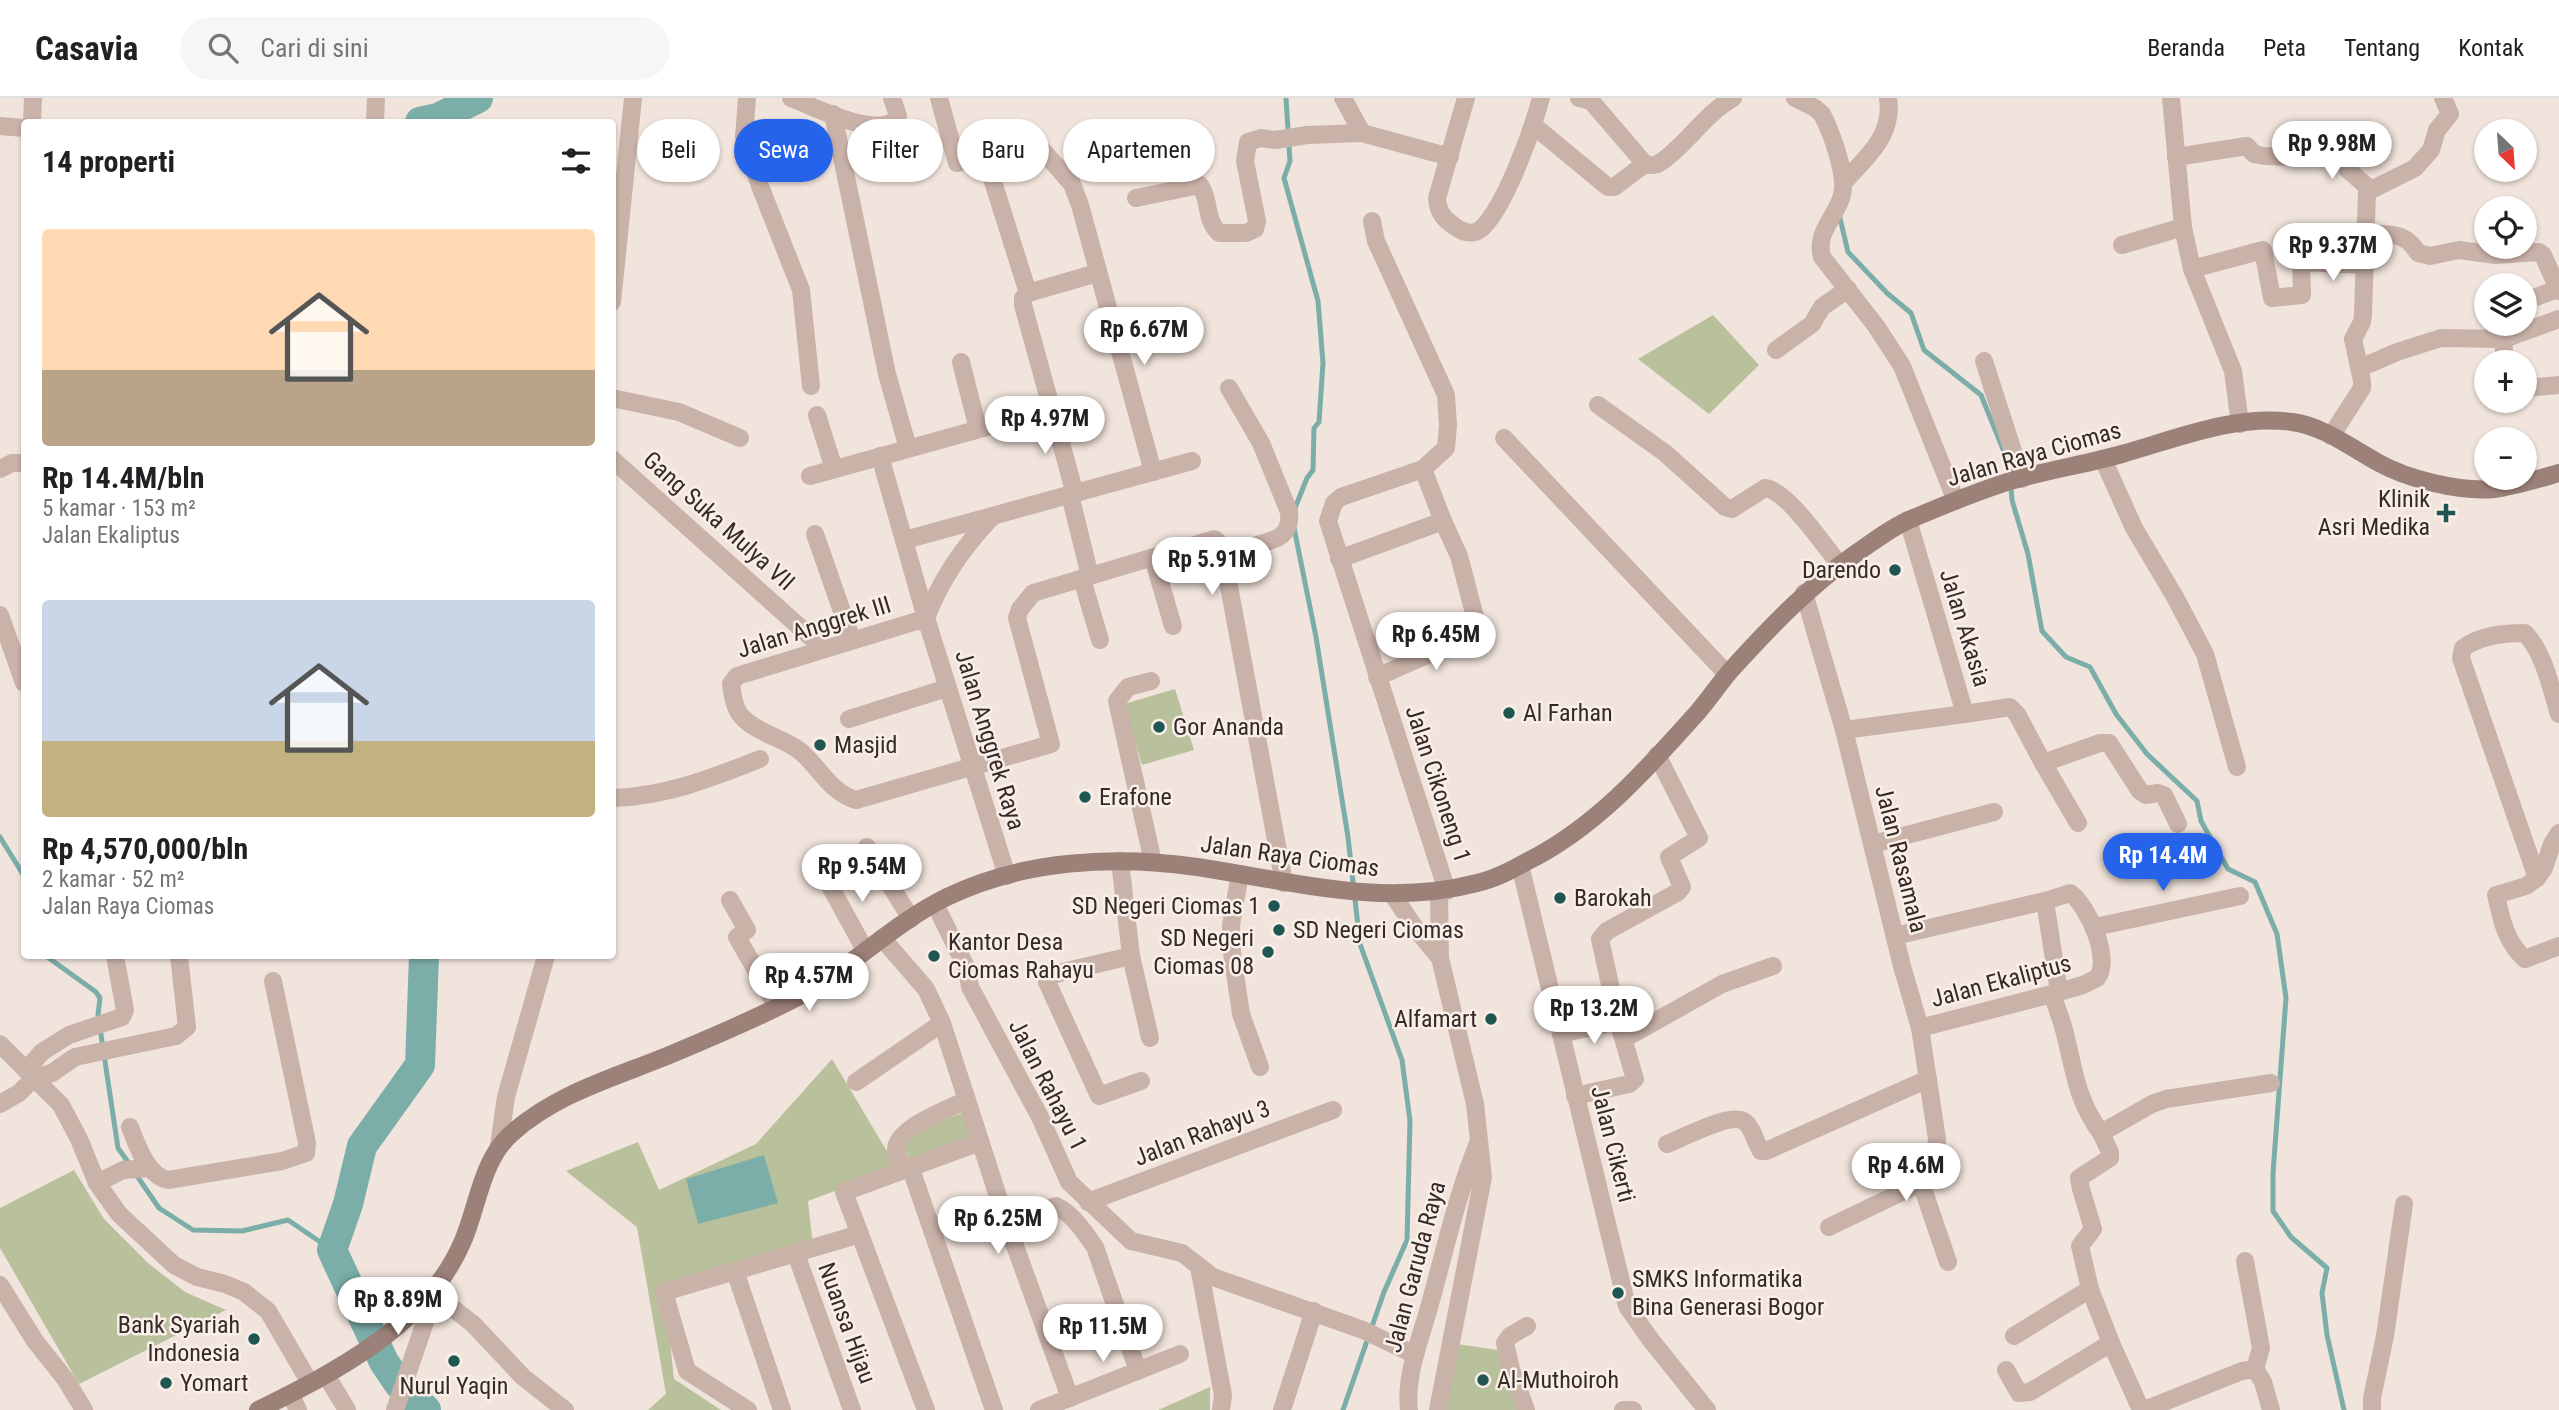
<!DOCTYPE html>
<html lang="id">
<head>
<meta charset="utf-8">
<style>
  body { margin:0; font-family:"Roboto Condensed",sans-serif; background:#f6f6f6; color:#202124; height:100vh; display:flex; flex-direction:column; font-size:26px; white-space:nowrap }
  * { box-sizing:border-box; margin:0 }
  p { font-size:23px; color:#757577 }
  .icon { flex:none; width:38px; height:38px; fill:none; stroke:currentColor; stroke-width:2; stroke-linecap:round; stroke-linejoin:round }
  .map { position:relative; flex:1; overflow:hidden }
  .panel { position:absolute; left:21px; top:21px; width:595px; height:840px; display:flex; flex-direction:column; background:#fff; border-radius:7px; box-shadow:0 2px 5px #0004 }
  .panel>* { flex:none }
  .banner { position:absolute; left:637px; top:21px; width:665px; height:63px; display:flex; gap:14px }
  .needle { width:46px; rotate:155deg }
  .fabs { position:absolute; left:2474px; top:21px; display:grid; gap:14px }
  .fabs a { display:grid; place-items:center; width:63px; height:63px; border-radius:50%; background:#fff; box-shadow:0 2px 5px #0004; font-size:35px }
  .price { position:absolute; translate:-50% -60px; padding:0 16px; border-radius:24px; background:#fff; color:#222; font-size:23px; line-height:46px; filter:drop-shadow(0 2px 4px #0008) }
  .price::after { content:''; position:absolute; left:50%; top:42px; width:21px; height:16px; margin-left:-10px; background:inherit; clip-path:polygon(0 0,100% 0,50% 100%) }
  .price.on { background:#2563eb; color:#fff }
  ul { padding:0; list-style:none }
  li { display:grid; align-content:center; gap:14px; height:371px; padding:0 21px }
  li span { display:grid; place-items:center; height:217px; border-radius:7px; color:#555 }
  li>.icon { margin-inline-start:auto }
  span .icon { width:126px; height:126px; fill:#fffc; stroke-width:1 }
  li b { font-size:30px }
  h2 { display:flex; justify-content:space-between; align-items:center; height:84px; padding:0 21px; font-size:30px }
  .pill { padding:0 24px; border-radius:32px; background:#fff; box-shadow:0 2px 5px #0004; font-size:24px; line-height:63px }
  .pill.on { background:#2563eb; color:#fff }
  header { display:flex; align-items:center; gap:42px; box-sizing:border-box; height:98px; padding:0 35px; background:#fff; border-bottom:2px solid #e0e0e0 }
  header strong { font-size:33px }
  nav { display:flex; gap:38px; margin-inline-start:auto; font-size:24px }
  .search { width:490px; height:63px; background:#f6f6f6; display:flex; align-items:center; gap:18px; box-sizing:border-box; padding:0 24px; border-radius:38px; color:#757577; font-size:26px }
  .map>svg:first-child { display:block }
</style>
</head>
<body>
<header>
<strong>Casavia</strong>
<div class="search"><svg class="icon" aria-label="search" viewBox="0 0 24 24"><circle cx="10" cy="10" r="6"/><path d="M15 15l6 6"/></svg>Cari di sini</div>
<nav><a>Beranda</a><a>Peta</a><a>Tentang</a><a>Kontak</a></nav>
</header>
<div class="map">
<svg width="2559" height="1312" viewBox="0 0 2559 1312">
  <rect width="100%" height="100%" fill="#f1e4dc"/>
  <g fill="#b8c09c">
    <polygon points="1713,217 1759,267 1709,316 1638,261"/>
    <polygon points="1175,591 1194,652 1142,667 1124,606"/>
    <polygon points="832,961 897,1070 808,1103 813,1148 664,1189 674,1281 721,1312 648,1312 666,1296 637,1129 566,1073 638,1044 659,1092 756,1046"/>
    <path d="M964,1014L975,1040L911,1066L904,1050C916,1029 943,1023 964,1014Z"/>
    <polygon points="74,1072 104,1121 148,1165 185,1194 226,1212 79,1286 0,1150 0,1110"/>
    <polygon points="1450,1245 1498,1252 1520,1312 1438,1312"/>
    <polygon points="1210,1289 1210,1312 1158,1312"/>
  </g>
  <polygon fill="#7bada9" points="764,1057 778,1105 698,1126 686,1081"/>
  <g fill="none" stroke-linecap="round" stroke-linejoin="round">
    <g stroke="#7bada9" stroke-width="5">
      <polyline points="1286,0 1290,63 1284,80 1318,203 1323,265 1319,324 1314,330 1313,372 1307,380 1295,410"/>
      <polyline points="1839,116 1848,154 1887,195 1911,215 1924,252 1981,297 2009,366 2012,402 2028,456 2042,533 2066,559 2090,569 2116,616 2147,656 2197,703 2201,723 2228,771 2255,784 2277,836 2286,900 2273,1075 2273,1113 2291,1139 2327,1170 2322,1195 2327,1237 2344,1312"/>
      <polyline points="1294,430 1316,539 1348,739 1360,846 1402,962 1410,1023 1407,1142 1384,1194 1343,1312"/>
      <polyline points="0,739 24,778"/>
      <polyline points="46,858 96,894 100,900 98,917 118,1050 130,1067"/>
      <polyline points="135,1075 159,1110 193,1132 242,1133 288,1122 332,1152"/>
    </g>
    <g stroke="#7bada9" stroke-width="30">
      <polyline points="420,24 438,20 478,0"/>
      <polyline points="424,858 420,967 362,1048 348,1106 332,1152 384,1264 399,1286 426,1312"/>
    </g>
    <g stroke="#c9b2a8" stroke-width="18">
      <polyline points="747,0 744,39 760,88 801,192 811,288"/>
      <path d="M791,0C815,9 875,41 897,21L898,18L892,0"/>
      <polyline points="939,0 957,65 1021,47 1037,46 1072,86 1080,107 1153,374"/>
      <polyline points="1343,0 1362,35 1450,59"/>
      <path d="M1466,0L1437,100C1438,116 1445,122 1457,130C1465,135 1475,137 1482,130C1506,107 1532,33 1541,0"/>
      <path d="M1579,0L1591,3L1645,66C1651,68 1655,68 1661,64C1687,46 1705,16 1733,0"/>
      <path d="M1795,0L1815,10L1822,16C1832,36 1847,76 1842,97C1836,120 1815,134 1822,159L1876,228L1902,268L1956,403"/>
      <polyline points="2171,0 2183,129 2192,171 2233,273 2240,326"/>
      <polyline points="833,16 887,276 908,350"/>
      <polyline points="32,24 33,0"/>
      <polyline points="375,24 376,0"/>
      <polyline points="1533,27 1608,89 1614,89 1645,66"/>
      <polyline points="0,28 24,30"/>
      <polyline points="985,58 1028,195"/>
      <polyline points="2176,59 2247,48 2254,56 2264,58 2301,59 2310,54 2316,44 2351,48 2347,71 2370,91"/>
      <path d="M1844,84C1866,59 1894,38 1888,0"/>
      <path d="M1136,100L1200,87C1211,103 1204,120 1219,135H1246L1255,131L1257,123L1245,63L1248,44L1261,40L1275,42L1307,37L1362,35"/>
      <polyline points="1372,123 1376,143 1446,297 1448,327 1446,350 1423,371 1341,399 1334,405 1328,423 1447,793"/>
      <path d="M2367,135C2390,137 2405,133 2418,155L2430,158L2459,152L2496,157L2539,154L2543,157L2559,193"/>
      <polyline points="2122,147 2183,129"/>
      <polyline points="2192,171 2263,152 2272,200 2302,197 2301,164 2366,167"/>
      <polyline points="1028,195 1023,200 1023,207 1075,396"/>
      <polyline points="1028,195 1097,175"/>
      <polyline points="2525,203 2558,191"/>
      <polyline points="612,204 633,0"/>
      <polyline points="2503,226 2504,254 2508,264"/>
      <polyline points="1776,252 1812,226 1822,209 1848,191"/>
      <polyline points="1984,263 2022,381"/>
      <polyline points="961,264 978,331"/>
      <polyline points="2360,270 2397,254 2441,240 2504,241 2559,221"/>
      <polyline points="2525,290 2559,287"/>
      <polyline points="612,300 679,314 740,340"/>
      <path d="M1598,307L1665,355L1725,409L1732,411L1765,390C1787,392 1825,449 1840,467"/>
      <polyline points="817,317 834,371"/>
      <polyline points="2331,338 2362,290 2362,283 2353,241 2362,224 2363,216 2367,94 2415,70 2431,52 2437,32 2450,16 2443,0"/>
      <polyline points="1504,340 1727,576"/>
      <polyline points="880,358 926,520 1007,778"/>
      <polyline points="612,361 823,550"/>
      <polyline points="2103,361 2134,430 2175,499 2205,556 2237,669"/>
      <polyline points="0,371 12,365 24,365"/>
      <polyline points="810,378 1052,311"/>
      <polyline points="1070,397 1090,478"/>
      <polyline points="815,436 852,542"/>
      <polyline points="905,442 1192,363"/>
      <path d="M1223,456C1237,452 1268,446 1279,439C1288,434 1290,423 1289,414L1261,345L1229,290"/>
      <polyline points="1153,460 1173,528"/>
      <polyline points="1339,461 1443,423 1423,371"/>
      <polyline points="1082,481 1100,542"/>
      <polyline points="1804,495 1844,632 1902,868 1920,930 1937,1041 1936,1054 1921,1085 1948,1164"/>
      <polyline points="0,517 24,585"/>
      <path d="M926,520C941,481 963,449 992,419"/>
      <path d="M927,524L917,523L737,578L731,586C733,598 734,612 744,621C760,636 783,640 800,653C819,669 831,695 856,702L1051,646L1017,520L1020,511L1033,495L1214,441L1218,444L1223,456L1284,785"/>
      <polyline points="1377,579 1479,534 1459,458 1443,423"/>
      <polyline points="1151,583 1128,589 1117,603 1153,764"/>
      <polyline points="1965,616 2010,609 2017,616 2043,665 2078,725"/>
      <polyline points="849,621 947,590"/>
      <polyline points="1844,632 1965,616 1908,422"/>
      <polyline points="2043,665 2100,645 2109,645 2140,693 2146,697 2158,695 2164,697 2178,726"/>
      <path d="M612,700C664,699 712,680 760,661"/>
      <path d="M2559,735L2552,746L2544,770L2537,780L2526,788L2496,797C2501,820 2506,845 2525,861L2559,848"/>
      <polyline points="1873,746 1994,714"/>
      <polyline points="867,749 911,821"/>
      <polyline points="1120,763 1131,858 1150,940"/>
      <polyline points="1520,767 1627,1208 1650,1241 1707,1312"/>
      <polyline points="1240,776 1231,827 1232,855 1241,916 1260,969"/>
      <polyline points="825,779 865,852"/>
      <path d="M2537,780L2461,560L2463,550C2481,537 2504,535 2525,535C2544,555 2551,590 2559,616"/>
      <polyline points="1393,797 1415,830 1440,860"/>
      <polyline points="730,802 747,832 737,839 777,909"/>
      <polyline points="935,806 967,871 970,889 1040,1019 1069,1084 1131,1143 1182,1155 1213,1179 1363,1232 1415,1257"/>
      <polyline points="2095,829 2240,798"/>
      <polyline points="1895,838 2045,803 2059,894"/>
      <polyline points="882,840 926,891 942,925 1006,1123 1070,1300"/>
      <polyline points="1131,858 1062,874 1051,878 1047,884 1099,998 1141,983"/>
      <path d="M2052,896C2056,908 2061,920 2064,932C2075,973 2075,999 2101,1035L2152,1006L2166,1001L2271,985"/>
      <path d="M1920,930L2052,896L2083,887L2097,880C2112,862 2088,807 2070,795L2045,803"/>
      <polyline points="1561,936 1618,923"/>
      <polyline points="1624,941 1722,886 1773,868"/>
      <polyline points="0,946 61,1007 79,1041 97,1085 119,1116 174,1167 197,1179 225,1186 244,1194 268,1213 310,1285"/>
      <polyline points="26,972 42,954 69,937 122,919 125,912 115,858"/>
      <polyline points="856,984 942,925"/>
      <polyline points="1575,998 1629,986 1635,981 1618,923 1600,841 1607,833 1678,794 1682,789 1669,759 1699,740 1657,657"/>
      <polyline points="0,1006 19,995 34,980 52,975 75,959 176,938 187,929 179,858"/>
      <path d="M130,1029C137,1047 147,1078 168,1082L282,1063L306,1055L307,1045L273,883"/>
      <path d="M1667,1046C1683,1040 1732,1013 1745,1024C1753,1030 1755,1044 1761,1053H1766L1928,981"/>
      <polyline points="499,1047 506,999 546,858"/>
      <polyline points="911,1071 994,1312"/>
      <path d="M905,1072C902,1067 896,1058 896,1052C895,1030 950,1010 967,1002"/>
      <polyline points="97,1085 123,1072 150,1070"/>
      <polyline points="1088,1104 1333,1012"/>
      <path d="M1006,1123L1056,1108C1072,1115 1085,1135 1095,1149L1138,1273"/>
      <polyline points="1829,1129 1921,1085"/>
      <polyline points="796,1156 852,1312"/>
      <polyline points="2245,1163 2261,1250 2255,1271"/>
      <polyline points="1199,1169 1223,1297 1221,1312"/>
      <polyline points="735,1173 782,1312"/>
      <polyline points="0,1187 35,1243 66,1282 84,1312"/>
      <polyline points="2090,1191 2080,1148 2093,1131 2081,1091 2079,1080 2110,1060 2110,1054 2101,1035"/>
      <polyline points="432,1194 473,1226 523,1279 565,1312"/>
      <polyline points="2014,1238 2090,1191 2111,1245"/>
      <polyline points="2255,1271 2263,1284 2271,1312"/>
      <polyline points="2006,1272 2019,1295 2030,1294 2111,1245 2141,1312"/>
      <polyline points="326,1277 347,1312"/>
      <polyline points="291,1297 298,1312"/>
      <polyline points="395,1312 424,1227 427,1216 420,1207"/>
      <polyline points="748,1312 687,1273 664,1194 860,1136"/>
      <polyline points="926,1312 844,1094 980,1044"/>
      <polyline points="1039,1312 1180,1256"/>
      <polyline points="1282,1312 1314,1213"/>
      <path d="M1409,1312C1405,1276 1421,1240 1430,1206C1445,1152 1457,1097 1478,1045"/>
      <polyline points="1438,1312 1483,1079 1475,1006 1440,860 1439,793"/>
      <polyline points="1526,1312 1511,1271 1505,1245 1510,1238 1527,1228"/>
      <polyline points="1623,1312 1633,1312"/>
      <polyline points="2144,1312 2242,1273 2255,1271"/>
      <polyline points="2372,1312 2372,1300 2385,1238 2404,1106"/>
    </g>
    <path stroke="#9c8179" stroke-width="18" d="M258,1312C335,1274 426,1228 462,1145C478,1109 481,1063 511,1036C555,996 613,980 667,958C708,941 750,923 790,903C846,875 890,827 947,799C1023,762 1115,757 1197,769C1292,783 1382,810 1477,785C1495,781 1510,773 1526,764C1595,730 1647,671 1697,615C1709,601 1719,586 1731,572C1770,529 1810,487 1858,454C1877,441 1895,427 1916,419C1944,407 1974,395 2004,385C2042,373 2083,367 2122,356C2175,341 2236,316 2292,324C2323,328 2350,349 2377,364C2407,381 2459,394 2494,391C2516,388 2538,381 2559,375"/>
  </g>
  <g fill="#1f5652" stroke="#f9efe8" stroke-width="2.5">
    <path d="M2442.5 404.5h7v7h7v7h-7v7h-7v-7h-7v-7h7z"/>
    <circle cx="1895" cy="472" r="7"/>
    <circle cx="1509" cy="615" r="7"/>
    <circle cx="1159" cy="629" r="7"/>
    <circle cx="820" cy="647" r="7"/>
    <circle cx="1085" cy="699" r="7"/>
    <circle cx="1560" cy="800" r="7"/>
    <circle cx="1274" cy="808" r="7"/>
    <circle cx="1279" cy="832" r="7"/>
    <circle cx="1268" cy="854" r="7"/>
    <circle cx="934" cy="858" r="7"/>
    <circle cx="1491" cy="921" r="7"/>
    <circle cx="1618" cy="1195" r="7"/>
    <circle cx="254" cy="1241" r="7"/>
    <circle cx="454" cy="1263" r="7"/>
    <circle cx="1483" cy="1282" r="7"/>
    <circle cx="166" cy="1285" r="7"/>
  </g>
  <g text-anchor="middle" stroke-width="5" stroke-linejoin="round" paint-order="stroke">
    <g font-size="24" fill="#362a28" stroke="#f9efe8">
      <text transform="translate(2034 356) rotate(-16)" y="8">Jalan Raya Ciomas</text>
      <text transform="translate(719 423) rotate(42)" y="8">Gang Suka Mulya VII</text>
      <text transform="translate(814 529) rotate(-17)" y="8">Jalan Anggrek III</text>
      <text transform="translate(1965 530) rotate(73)" y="8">Jalan Akasia</text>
      <text transform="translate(990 642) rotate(73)" y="8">Jalan Anggrek Raya</text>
      <text transform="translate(1438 686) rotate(72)" y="8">Jalan Cikoneng 1</text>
      <text transform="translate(1290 758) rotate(8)" y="8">Jalan Raya Ciomas</text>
      <text transform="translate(1901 761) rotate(76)" y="8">Jalan Rasamala</text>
      <text transform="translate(2001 883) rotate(-15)" y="8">Jalan Ekaliptus</text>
      <text transform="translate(1048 987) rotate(63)" y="8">Jalan Rahayu 1</text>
      <text transform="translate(1202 1035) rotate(-21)" y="8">Jalan Rahayu 3</text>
      <text transform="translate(1613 1046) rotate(76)" y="8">Jalan Cikerti</text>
      <text transform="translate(1415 1169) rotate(-75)" y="8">Jalan Garuda Raya</text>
      <text transform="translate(847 1225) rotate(70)" y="8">Nuansa Hijau</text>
    </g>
    <g font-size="24" fill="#362a28" stroke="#f9efe8" text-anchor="start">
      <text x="2430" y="409" text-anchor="end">Klinik<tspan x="2430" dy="28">Asri Medika</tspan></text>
      <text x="1881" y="480" text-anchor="end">Darendo</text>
      <text x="1523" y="623">Al Farhan</text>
      <text x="1173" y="637">Gor Ananda</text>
      <text x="834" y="655">Masjid</text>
      <text x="1099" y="707">Erafone</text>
      <text x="1574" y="808">Barokah</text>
      <text x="1260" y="816" text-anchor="end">SD Negeri Ciomas 1</text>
      <text x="1293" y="840">SD Negeri Ciomas</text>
      <text x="1254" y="848" text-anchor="end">SD Negeri<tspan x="1254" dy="28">Ciomas 08</tspan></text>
      <text x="948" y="852">Kantor Desa<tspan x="948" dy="28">Ciomas Rahayu</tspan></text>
      <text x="1477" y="929" text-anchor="end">Alfamart</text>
      <text x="1632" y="1189">SMKS Informatika<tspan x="1632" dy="28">Bina Generasi Bogor</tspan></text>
      <text x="240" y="1235" text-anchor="end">Bank Syariah<tspan x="240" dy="28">Indonesia</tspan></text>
      <text x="1497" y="1290">Al-Muthoiroh</text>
      <text x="180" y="1293">Yomart</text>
      <text x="454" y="1296" text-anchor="middle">Nurul Yaqin</text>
    </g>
  </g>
</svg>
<div class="fabs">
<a><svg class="needle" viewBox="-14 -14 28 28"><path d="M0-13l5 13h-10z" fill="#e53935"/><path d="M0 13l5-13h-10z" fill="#757577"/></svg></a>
<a><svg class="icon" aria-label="locate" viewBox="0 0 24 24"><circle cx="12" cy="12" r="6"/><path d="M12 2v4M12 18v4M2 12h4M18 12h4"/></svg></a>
<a><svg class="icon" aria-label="layers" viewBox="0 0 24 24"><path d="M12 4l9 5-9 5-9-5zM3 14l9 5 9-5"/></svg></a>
<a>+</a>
<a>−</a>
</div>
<b class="price" style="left:2332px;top:83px">Rp 9.98M</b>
<b class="price" style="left:2333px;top:185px">Rp 9.37M</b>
<b class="price" style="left:1144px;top:269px">Rp 6.67M</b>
<b class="price" style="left:1045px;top:358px">Rp 4.97M</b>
<b class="price" style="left:1212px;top:499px">Rp 5.91M</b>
<b class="price" style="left:1436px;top:574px">Rp 6.45M</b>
<b class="price on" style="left:2163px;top:795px">Rp 14.4M</b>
<b class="price" style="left:862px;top:806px">Rp 9.54M</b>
<b class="price" style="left:809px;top:915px">Rp 4.57M</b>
<b class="price" style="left:1594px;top:948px">Rp 13.2M</b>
<b class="price" style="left:1906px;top:1105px">Rp 4.6M</b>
<b class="price" style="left:998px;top:1158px">Rp 6.25M</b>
<b class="price" style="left:398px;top:1239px">Rp 8.89M</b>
<b class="price" style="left:1103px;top:1266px">Rp 11.5M</b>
<div class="banner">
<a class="pill">Beli</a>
<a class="pill on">Sewa</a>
<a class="pill">Filter</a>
<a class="pill">Baru</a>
<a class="pill">Apartemen</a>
</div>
<section class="panel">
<h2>14 properti<svg class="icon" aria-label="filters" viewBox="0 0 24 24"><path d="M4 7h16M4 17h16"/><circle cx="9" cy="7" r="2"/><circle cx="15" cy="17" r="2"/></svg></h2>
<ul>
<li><span style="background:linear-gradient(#ffd9b3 65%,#b9a48a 0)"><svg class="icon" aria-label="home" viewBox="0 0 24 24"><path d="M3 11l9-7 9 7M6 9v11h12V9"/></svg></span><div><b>Rp 14.4M/bln</b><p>5 kamar · 153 m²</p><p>Jalan Ekaliptus</p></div></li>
<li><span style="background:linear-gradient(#c9d6e8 65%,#c2b280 0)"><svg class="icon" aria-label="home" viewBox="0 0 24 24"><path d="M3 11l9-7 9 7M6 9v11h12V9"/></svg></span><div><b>Rp 4,570,000/bln</b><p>2 kamar · 52 m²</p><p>Jalan Raya Ciomas</p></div></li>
</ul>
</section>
</div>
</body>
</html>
